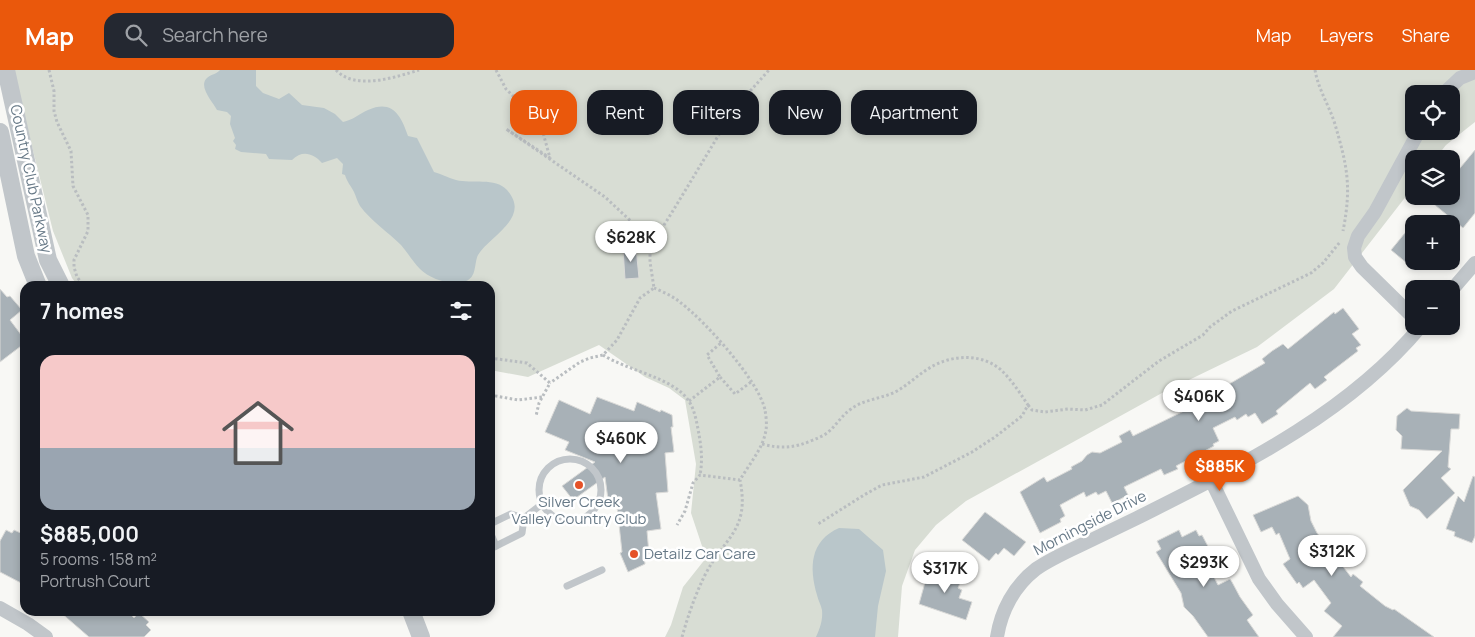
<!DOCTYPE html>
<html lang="en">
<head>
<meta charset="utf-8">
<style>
  body { margin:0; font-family:Manrope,sans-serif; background:#242831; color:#f1f3f6; height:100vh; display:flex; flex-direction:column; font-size:19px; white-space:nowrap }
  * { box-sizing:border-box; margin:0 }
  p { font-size:16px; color:#9ea1a6 }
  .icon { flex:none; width:28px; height:28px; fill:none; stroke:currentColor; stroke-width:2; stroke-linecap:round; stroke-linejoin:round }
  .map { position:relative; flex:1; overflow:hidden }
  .sheet { position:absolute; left:20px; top:211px; width:475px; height:335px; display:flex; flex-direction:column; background:#171b24; border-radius:15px; box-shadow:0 2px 8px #0003 }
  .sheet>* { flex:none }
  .hud { position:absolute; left:510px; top:20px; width:475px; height:45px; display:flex; gap:10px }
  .buttons { position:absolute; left:1405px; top:15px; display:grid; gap:10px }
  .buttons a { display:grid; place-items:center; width:55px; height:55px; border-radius:10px; background:#171b24; box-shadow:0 2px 8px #0003; font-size:25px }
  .price { position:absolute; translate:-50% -42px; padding:0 11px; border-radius:18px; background:#fff; color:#222; font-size:16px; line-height:32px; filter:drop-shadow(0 1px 2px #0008) }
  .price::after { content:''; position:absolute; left:50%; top:30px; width:15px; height:11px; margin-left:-8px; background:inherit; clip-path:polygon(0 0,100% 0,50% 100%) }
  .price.active { background:#ea580c; color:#fff }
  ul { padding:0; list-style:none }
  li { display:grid; align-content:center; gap:10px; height:265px; padding:0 20px }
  li span { display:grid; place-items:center; height:155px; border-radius:15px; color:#555 }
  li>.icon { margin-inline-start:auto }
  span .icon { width:90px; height:90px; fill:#fffc; stroke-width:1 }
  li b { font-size:21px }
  h2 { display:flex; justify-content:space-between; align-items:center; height:60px; padding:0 20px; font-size:21px }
  .chip { padding:0 18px; border-radius:15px; background:#171b24; box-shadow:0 2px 8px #0003; font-size:18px; line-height:45px }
  .chip.active { background:#ea580c; color:#fff }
  header { display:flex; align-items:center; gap:30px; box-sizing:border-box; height:70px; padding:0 25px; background:#ea580c; color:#fff }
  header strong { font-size:24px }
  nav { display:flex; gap:28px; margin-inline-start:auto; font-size:18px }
  .search { width:350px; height:45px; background:#242831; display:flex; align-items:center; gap:12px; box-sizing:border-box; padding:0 18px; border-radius:15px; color:#9ea1a6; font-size:19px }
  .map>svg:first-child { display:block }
</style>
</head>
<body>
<header>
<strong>Map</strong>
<div class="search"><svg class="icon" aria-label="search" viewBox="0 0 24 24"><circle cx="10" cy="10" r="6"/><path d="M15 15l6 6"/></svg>Search here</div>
<nav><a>Map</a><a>Layers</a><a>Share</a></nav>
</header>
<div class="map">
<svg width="1475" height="567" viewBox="0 0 1475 567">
  <rect width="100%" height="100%" fill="#f8f8f5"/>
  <path fill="#d8ddd4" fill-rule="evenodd" d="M13,0H1475V52L1446,75L1435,89H1414V116L1334,219L1257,277L1162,323L966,431L936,455L915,480L902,516L898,567H665L671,555L683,517L706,488L691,443L696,394L685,330L669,318L645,307L599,275L528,307L490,300V216H78L72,208L53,161ZM1414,24H1451V61H1414Z"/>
  <g fill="#b9c6ca">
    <path d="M220,0H256V16L263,23L279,29L289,23L302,35L324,38L335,44L343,52C353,50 359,44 368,40C392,29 401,45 408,66L417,68L434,102C441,104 449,108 456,110C472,114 495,107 507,120C532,148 489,166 478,185C474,193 477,207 466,211C453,217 430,209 420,199C413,192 408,183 401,175C388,162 371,151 360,136C357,131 356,126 354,122C351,116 347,112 345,105L342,104L343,94L337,88L322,93C313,83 302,80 292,90L269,89L266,84L241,82L235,79L236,75L233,71L235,68L230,54L231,46L227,42L217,40C213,32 199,18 206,9C210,4 216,5 220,0Z"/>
    <path d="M839,458L859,459L883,480L886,501L878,536L875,567H816C820,558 823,550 822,540C821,535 818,530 817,525C809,497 810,471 839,458Z"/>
  </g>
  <g fill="#a8b1b7" stroke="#dadad8">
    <polygon points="1475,80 1475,143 1463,158 1424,126 1451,126 1451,109"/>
    <polygon points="1414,152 1414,199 1391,180"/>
    <polygon points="636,177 639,208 625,209 623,179"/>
    <polygon points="0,219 7,227 10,226 22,240 10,250 25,270 25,273 0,292"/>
    <polygon points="1343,238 1359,259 1352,264 1361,275 1356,278 1358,281 1324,307 1327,310 1315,319 1310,313 1276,341 1278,344 1262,354 1255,343 1248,347 1246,344 1237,350 1235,347 1213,358 1219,371 1213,374 1214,376 1176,396 1178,399 1164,405 1161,399 1124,417 1128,425 1115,432 1112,433 1106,421 1098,425 1096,422 1086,427 1084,422 1060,435 1065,446 1060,449 1061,452 1040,463 1020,422 1044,407 1047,412 1072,399 1071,397 1082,391 1087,385 1092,382 1100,383 1122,372 1119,366 1130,360 1133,366 1186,340 1185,337 1197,331 1199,336 1222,325 1219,320 1265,293 1262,289 1272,281 1283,274 1288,279 1334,242 1335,244"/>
    <polygon points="597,327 634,341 637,332 660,342 661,340 672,345 673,357 671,357 674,382 665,383 668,422 656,423 661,459 647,461 649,484 644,484 645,494 628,502 620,483 622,482 617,436 609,437 605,407 573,430 562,416 595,392 565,380 569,372 545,362 559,330 590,344"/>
    <polygon points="1407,338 1411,341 1460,344 1459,359 1451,359 1448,397 1451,399 1441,408 1455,423 1427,449 1419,440 1410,436 1403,420 1442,381 1401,379 1402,366 1396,360 1397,346"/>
    <polygon points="1473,406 1475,407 1475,466 1472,473 1454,466 1455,462 1446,459 1458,426 1464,432"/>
    <polygon points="1298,426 1308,435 1311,451 1317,463 1351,507 1353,504 1363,512 1360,516 1385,536 1393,540 1394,539 1434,567 1333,567 1342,556 1324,541 1331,533 1314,510 1303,518 1299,512 1297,514 1283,494 1290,489 1279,463 1276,465 1272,457 1261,462 1253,445"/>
    <polygon points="985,442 1026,472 1014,486 1004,478 998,485 996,483 989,491 962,470"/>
    <polygon points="6,460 12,463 14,460 25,465 25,515 0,502 0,471"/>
    <polygon points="1179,460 1182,467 1196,460 1199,466 1202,465 1213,486 1205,490 1218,515 1230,509 1232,512 1240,527 1253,545 1247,550 1259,567 1208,567 1193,546 1184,537 1181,523 1156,482 1161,479 1157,471"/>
    <polygon points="929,498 962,508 958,518 962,520 959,528 972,532 966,550 919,534"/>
    <polygon points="59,541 127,541 134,548 139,543 149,552 146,555 151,560 144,567 89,567"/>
  </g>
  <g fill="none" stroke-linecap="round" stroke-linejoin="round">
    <g stroke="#b9bdc0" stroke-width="3" stroke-dasharray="2.5 2.5" stroke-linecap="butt">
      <polyline points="49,0 54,21 54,41 57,52 71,81 73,116 88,145 88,161 74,190 74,197 77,207 84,216"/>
      <path d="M336,0C355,21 396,7 419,0"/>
      <polyline points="496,0 506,19 525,38 542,59 550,88 506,59 605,127 650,169 650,192 654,218 640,228 617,270 603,285 590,288 580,292 550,313"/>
      <path d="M1315,0C1318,18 1328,34 1334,51C1347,95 1352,115 1343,161"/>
      <polyline points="650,169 659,163 671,144 735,38 769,0"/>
      <path d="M654,218C663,222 673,226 681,233C705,251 759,311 765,340C766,346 767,354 766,360C763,379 749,394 740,410L700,405L693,413L685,441L677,455"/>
      <path d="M603,285C626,300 674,308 688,330C694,338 696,349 698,359C701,375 703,389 700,405"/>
      <polyline points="490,288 527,293 550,313 539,333 536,346"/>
      <polyline points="720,307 735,324 751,312"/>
      <polyline points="490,325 518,330 542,327"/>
      <polyline points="689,331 720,307 707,285 721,273"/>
      <polyline points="1028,335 1032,340 1045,342 1068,339 1085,340 1102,335 1159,291 1203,265 1210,257 1232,241 1311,203 1323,193 1340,172"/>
      <path d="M762,374C781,379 795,378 813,370C818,368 823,366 827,363C836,356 841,346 851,339C864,329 882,329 897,321C909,314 919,304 931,297C952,285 980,283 1000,299C1011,309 1020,323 1028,335L1022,346L995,367L972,382L924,407L882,415L864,425L818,454"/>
      <path d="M682,567C688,546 695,525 705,505C725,466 750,461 740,410"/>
    </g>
    <g stroke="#c1c6ca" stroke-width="7">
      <circle cx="570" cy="420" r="31"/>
      <polyline points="490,454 511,444 524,448"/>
      <polyline points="490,462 496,476"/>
      <polyline points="490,479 522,463 524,448 542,434"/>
      <polyline points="567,516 602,500"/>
    </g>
    <g stroke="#c1c6ca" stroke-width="14">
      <polyline points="1443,24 1460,8 1475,2"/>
      <polyline points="1451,221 1475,193"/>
      <polyline points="1414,248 1362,197 1355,187 1354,178 1358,166 1375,142 1419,61"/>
      <polyline points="1211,410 1259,509 1277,534 1306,567"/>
      <polyline points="0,538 28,554 46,567"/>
      <path d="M997,567C1001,541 1014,516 1036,499C1049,490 1064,483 1079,476C1098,467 1118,457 1137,448C1238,397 1347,345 1421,256"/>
    </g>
    <g stroke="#c1c6ca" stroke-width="18">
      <polyline points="6,0 48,190 61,216"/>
      <polyline points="0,62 26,186 38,216"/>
      <polyline points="411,541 421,567"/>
    </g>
  </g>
  <g fill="#e55228" stroke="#fff" stroke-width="2">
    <circle cx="579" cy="415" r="5"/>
    <circle cx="634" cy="484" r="5"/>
  </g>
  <g text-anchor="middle" stroke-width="5" stroke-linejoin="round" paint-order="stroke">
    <g font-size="15" fill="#677987" stroke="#fff">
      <text transform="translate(31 109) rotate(78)" y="5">Country Club Parkway</text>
      <text transform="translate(1090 453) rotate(-27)" y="5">Morningside Drive</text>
    </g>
    <g font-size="15" fill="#677987" stroke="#fff">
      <text x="579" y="437">Silver Creek<tspan x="579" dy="17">Valley Country Club</tspan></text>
      <text x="644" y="489" text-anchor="start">Detailz Car Care</text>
    </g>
  </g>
</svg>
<div class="buttons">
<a><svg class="icon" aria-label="locate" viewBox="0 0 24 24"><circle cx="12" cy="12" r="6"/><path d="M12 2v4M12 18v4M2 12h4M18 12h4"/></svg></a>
<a><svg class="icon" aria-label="layers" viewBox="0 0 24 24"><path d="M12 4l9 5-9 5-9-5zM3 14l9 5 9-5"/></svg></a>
<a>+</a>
<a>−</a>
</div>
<b class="price" style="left:631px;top:193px">$628K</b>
<b class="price" style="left:1199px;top:352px">$406K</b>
<b class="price" style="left:621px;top:394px">$460K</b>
<b class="price active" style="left:1220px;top:422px">$885K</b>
<b class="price" style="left:1332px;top:507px">$312K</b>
<b class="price" style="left:1204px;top:518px">$293K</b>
<b class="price" style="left:945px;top:524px">$317K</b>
<div class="hud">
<a class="chip active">Buy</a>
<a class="chip">Rent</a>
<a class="chip">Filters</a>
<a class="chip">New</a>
<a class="chip">Apartment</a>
</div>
<section class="sheet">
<h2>7 homes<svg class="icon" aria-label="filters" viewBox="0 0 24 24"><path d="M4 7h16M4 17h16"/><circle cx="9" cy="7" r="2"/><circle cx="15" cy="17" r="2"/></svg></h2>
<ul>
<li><span style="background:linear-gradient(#f6c9c9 60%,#9aa5b1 0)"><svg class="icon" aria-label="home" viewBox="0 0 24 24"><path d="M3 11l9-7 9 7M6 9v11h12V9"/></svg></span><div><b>$885,000</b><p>5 rooms · 158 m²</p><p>Portrush Court</p></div></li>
</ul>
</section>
</div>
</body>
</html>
